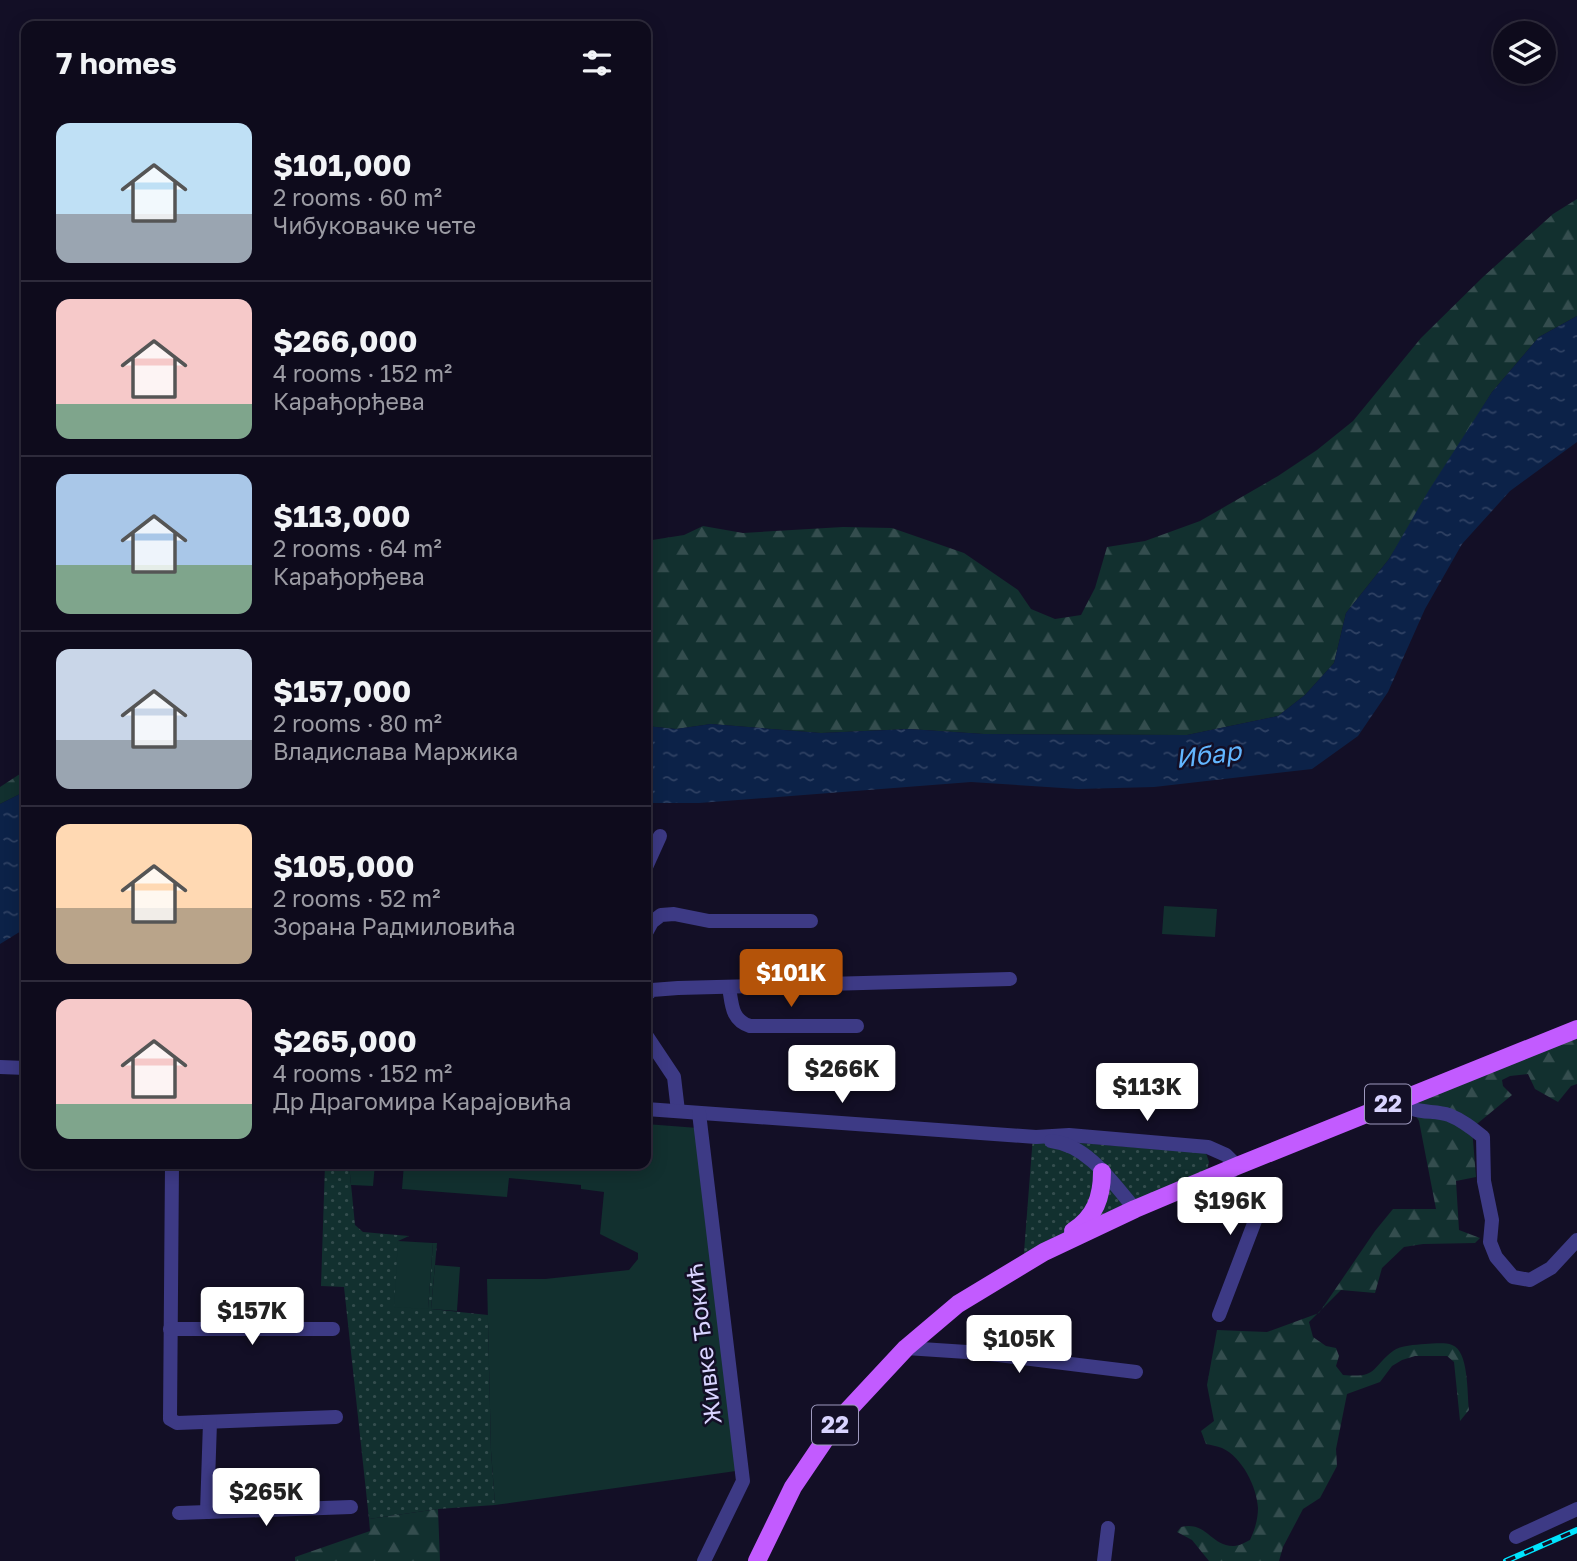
<!DOCTYPE html>
<html lang="en">
<head>
<meta charset="utf-8">
<style>
  body { margin:0; font-family:"Golos Text",sans-serif; background:#171425; color:#f1f3f6; height:100vh; display:flex; flex-direction:column; font-size:26px; white-space:nowrap }
  * { box-sizing:border-box; margin:0 }
  p { font-size:23px; color:#9b9ba3 }
  .icon { flex:none; width:38px; height:38px; fill:none; stroke:currentColor; stroke-width:2; stroke-linecap:round; stroke-linejoin:round }
  .map { position:relative; flex:1; overflow:hidden }
  .sheet { position:absolute; left:21px; top:21px; width:630px; height:1148px; display:flex; flex-direction:column; background:#0e0b1c; border-radius:14px; box-shadow:0 4px 18px #0003,0 0 0 2px #2e2b3b }
  .sheet>* { flex:none }
  .fabs { position:absolute; left:1493px; top:21px; display:grid; gap:14px }
  .fabs a { display:grid; place-items:center; width:63px; height:63px; border-radius:50%; background:#0e0b1c; box-shadow:0 4px 18px #0003,0 0 0 2px #2e2b3b; font-size:35px }
  .price { position:absolute; translate:-50% -60px; padding:0 16px; border-radius:7px; background:#fff; color:#222; font-size:23px; line-height:46px; filter:drop-shadow(0 2px 4px #0008) }
  .price::after { content:''; position:absolute; left:50%; top:42px; width:21px; height:16px; margin-left:-10px; background:inherit; clip-path:polygon(0 0,100% 0,50% 100%) }
  .price.selected { background:#b45309; color:#fff }
  ul { padding:0; list-style:none }
  li { display:flex; align-items:center; gap:21px; height:175px; padding:0 35px }
  li+li { border-top:2px solid #2e2b3b }
  li span { display:grid; place-items:center; flex:none; width:196px; height:140px; border-radius:14px; color:#555 }
  li>.icon { margin-inline-start:auto }
  span .icon { width:84px; height:84px; fill:#fffc; stroke-width:1 }
  li b { font-size:30px }
  h2 { display:flex; justify-content:space-between; align-items:center; height:84px; padding:0 35px; font-size:30px }
  .map>svg:first-child { display:block }
</style>
</head>
<body>
<div class="map">
<svg width="1577" height="1561" viewBox="0 0 1577 1561">
  <defs>
    <pattern id="grass-dots" width="8" height="8" patternUnits="userSpaceOnUse" patternTransform="scale(1.75)"><rect width="8" height="8" fill="#12302f"/><path d="M2 2h.1M6 6h.1" fill="none" stroke="#344d4e" stroke-width="1.8" stroke-linecap="round"/></pattern>
    <pattern id="forest-firs" width="22" height="20" patternUnits="userSpaceOnUse" patternTransform="scale(1.75)"><rect width="22" height="20" fill="#12302f"/><path d="M5 1l3.5 6h-7zM16 11l3.5 6h-7z" fill="#344d4e"/></pattern>
    <pattern id="water-ripples" width="26" height="14" patternUnits="userSpaceOnUse" patternTransform="scale(1.75)"><rect width="26" height="14" fill="#0c2248"/><path d="M2 4q2-2 4 0t4 0M15 11q2-2 4 0t4 0" fill="none" stroke="#2f4163"/></pattern>
  </defs>
  <rect width="100%" height="100%" fill="#130f26"/>
  <g fill="url(#grass-dots)">
    <polygon points="1033,1136 1056,1141 1206,1153 1209,1162 1207,1170 1023,1265"/>
    <polygon points="325,1164 349,1164 355,1225 363,1232 409,1236 398,1241 428,1308 433,1243 437,1243 431,1309 488,1315 491,1451 495,1505 438,1509 369,1519 344,1287 321,1286"/>
  </g>
  <g fill="url(#forest-firs)">
    <polygon points="1577,199 1577,316 1539,337 1492,392 1389,559 1346,613 1334,663 1305,695 1278,716 1187,735 984,734 909,729 821,733 711,724 676,729 646,726 646,541 684,535 703,526 743,533 843,527 892,528 964,553 1018,590 1031,609 1055,619 1081,615 1095,588 1107,547 1145,541 1200,521 1278,476 1317,450 1353,421 1421,338 1483,277 1553,214"/>
    <polygon points="26,770 26,791 0,804 0,787"/>
    <path d="M1577,1029V1084L1571,1086L1558,1102L1535,1089L1528,1074L1510,1076L1502,1080L1503,1086L1512,1095L1472,1128L1476,1177L1456,1181L1459,1230L1480,1238L1475,1243L1423,1244L1404,1247L1382,1268L1375,1293L1341,1290L1309,1322L1313,1337L1326,1346L1336,1348L1339,1356L1336,1366L1343,1375C1378,1378 1370,1369 1393,1351C1401,1345 1415,1345 1425,1344C1433,1344 1444,1342 1452,1345C1469,1351 1467,1393 1469,1410L1460,1421L1454,1362L1447,1356H1415L1402,1360L1392,1366L1380,1382L1347,1394L1336,1449L1337,1466L1320,1498L1303,1509L1283,1547L1279,1561H1209L1192,1540L1177,1532L1181,1527C1207,1521 1211,1547 1234,1546C1239,1546 1246,1542 1250,1540C1255,1529 1258,1519 1258,1508C1257,1487 1242,1457 1222,1448C1217,1446 1211,1445 1206,1444L1201,1431L1214,1421L1207,1385L1217,1330L1267,1332L1319,1313L1375,1231L1393,1209H1436L1419,1121L1412,1110L1407,1106Z"/>
    <polygon points="438,1509 440,1561 295,1561 295,1557 370,1531 369,1519"/>
  </g>
  <g fill="#12302f">
    <polygon points="1164,906 1217,909 1215,937 1162,934"/>
    <polygon points="646,1124 698,1128 743,1470 495,1505 491,1451 487,1279 545,1279 629,1270 638,1259 638,1253 600,1234 604,1192 581,1189 581,1185 509,1178 507,1197 402,1189 404,1164 646,1164"/>
    <polygon points="349,1164 375,1164 373,1186 351,1185"/>
    <polygon points="398,1241 433,1243 428,1309 394,1307"/>
    <polygon points="435,1265 460,1267 457,1311 431,1309"/>
  </g>
  <g fill="url(#water-ripples)">
    <polygon points="1577,316 1577,442 1510,491 1462,544 1425,609 1388,692 1358,736 1312,769 1154,787 1078,789 971,782 699,803 646,803 646,726 676,729 711,724 821,733 909,729 984,734 1187,735 1278,716 1305,695 1334,663 1346,613 1389,559 1429,490 1492,392 1539,337"/>
    <polygon points="26,791 26,928 0,944 0,804"/>
  </g>
  <g fill="none" stroke-linecap="round" stroke-linejoin="round">
    <g stroke="#3d3a85" stroke-width="14">
      <polyline points="646,867 660,836"/>
      <polyline points="646,933 652,922 661,915 674,914 709,921 811,921"/>
      <path d="M729,987C732,1004 731,1020 750,1026H857"/>
      <polyline points="646,995 652,990 678,988 1010,979"/>
      <polyline points="646,1035 674,1077 678,1111"/>
      <polyline points="0,1067 26,1068"/>
      <path d="M1401,1099C1412,1116 1432,1109 1449,1115C1462,1120 1472,1128 1483,1137L1484,1181L1492,1220L1490,1242L1496,1257L1513,1277L1530,1280L1551,1268L1577,1240"/>
      <polyline points="646,1109 1036,1137 1069,1135 1208,1147 1226,1155 1237,1166"/>
      <polyline points="699,1113 743,1481 704,1561"/>
      <path d="M1051,1141C1088,1145 1113,1183 1135,1209"/>
      <polyline points="172,1164 170,1419 177,1423 336,1417"/>
      <polyline points="1219,1315 1258,1213 1233,1194 1228,1170"/>
      <polyline points="170,1329 333,1329"/>
      <polyline points="906,1348 982,1353 1136,1372"/>
      <polyline points="207,1512 210,1422"/>
      <polyline points="179,1513 351,1507"/>
      <polyline points="1516,1537 1577,1509"/>
      <polyline points="1104,1561 1108,1528"/>
    </g>
    <g stroke="#c25bff" stroke-width="18">
      <path d="M1073,1231C1095,1217 1102,1197 1102,1172"/>
      <polyline points="757,1561 793,1487 837,1422 906,1348 958,1304 1044,1252 1135,1209 1237,1166 1577,1029"/>
    </g>
    <g stroke="#00e5ff" stroke-width="6">
      <polyline id="rail" points="1506,1561 1577,1530"/>
    </g>
    <use href="#rail" stroke="#130f26" stroke-width="3.5" stroke-dasharray="10" stroke-linecap="butt"/>
  </g>
  <g text-anchor="middle" stroke-width="5" stroke-linejoin="round" paint-order="stroke">
    <g fill="#130f26" stroke="#9e99be" stroke-width="2">
      <rect x="1365" y="1084.5" width="46" height="39" rx="5"/>
      <rect x="812" y="1405.5" width="46" height="39" rx="5"/>
    </g>
    <g font-size="23" font-weight="bold" fill="#d9d4ff">
      <text x="1388" y="1112">22</text>
      <text x="835" y="1433">22</text>
    </g>
    <g font-size="24" fill="#d9d4ff" stroke="#130f26">
      <text transform="translate(704 1344) rotate(-97)" y="8">Живке Ђокић</text>
    </g>
    <g font-size="26" font-style="italic" fill="#62b6ff" stroke="#130f26">
      <text transform="translate(1208 755) rotate(-7)" y="9">Ибар</text>
    </g>
  </g>
</svg>
<div class="fabs">
<a><svg class="icon" aria-label="layers" viewBox="0 0 24 24"><path d="M12 4l9 5-9 5-9-5zM3 14l9 5 9-5"/></svg></a>
</div>
<b class="price selected" style="left:791px;top:1009px">$101K</b>
<b class="price" style="left:842px;top:1105px">$266K</b>
<b class="price" style="left:1147px;top:1123px">$113K</b>
<b class="price" style="left:1230px;top:1237px">$196K</b>
<b class="price" style="left:252px;top:1347px">$157K</b>
<b class="price" style="left:1019px;top:1375px">$105K</b>
<b class="price" style="left:266px;top:1528px">$265K</b>
<section class="sheet">
<h2>7 homes<svg class="icon" aria-label="filters" viewBox="0 0 24 24"><path d="M4 7h16M4 17h16"/><circle cx="9" cy="7" r="2"/><circle cx="15" cy="17" r="2"/></svg></h2>
<ul>
<li><span style="background:linear-gradient(#bfe0f5 65%,#9aa5b1 0)"><svg class="icon" aria-label="home" viewBox="0 0 24 24"><path d="M3 11l9-7 9 7M6 9v11h12V9"/></svg></span><div><b>$101,000</b><p>2 rooms · 60 m²</p><p>Чибуковачке чете</p></div></li>
<li><span style="background:linear-gradient(#f6c9c9 75%,#7fa58c 0)"><svg class="icon" aria-label="home" viewBox="0 0 24 24"><path d="M3 11l9-7 9 7M6 9v11h12V9"/></svg></span><div><b>$266,000</b><p>4 rooms · 152 m²</p><p>Карађорђева</p></div></li>
<li><span style="background:linear-gradient(#a9c7e8 65%,#7fa58c 0)"><svg class="icon" aria-label="home" viewBox="0 0 24 24"><path d="M3 11l9-7 9 7M6 9v11h12V9"/></svg></span><div><b>$113,000</b><p>2 rooms · 64 m²</p><p>Карађорђева</p></div></li>
<li><span style="background:linear-gradient(#c9d6e8 65%,#9aa5b1 0)"><svg class="icon" aria-label="home" viewBox="0 0 24 24"><path d="M3 11l9-7 9 7M6 9v11h12V9"/></svg></span><div><b>$157,000</b><p>2 rooms · 80 m²</p><p>Владислава Маржика</p></div></li>
<li><span style="background:linear-gradient(#ffd9b3 60%,#b9a48a 0)"><svg class="icon" aria-label="home" viewBox="0 0 24 24"><path d="M3 11l9-7 9 7M6 9v11h12V9"/></svg></span><div><b>$105,000</b><p>2 rooms · 52 m²</p><p>Зорана Радмиловића</p></div></li>
<li><span style="background:linear-gradient(#f6c9c9 75%,#7fa58c 0)"><svg class="icon" aria-label="home" viewBox="0 0 24 24"><path d="M3 11l9-7 9 7M6 9v11h12V9"/></svg></span><div><b>$265,000</b><p>4 rooms · 152 m²</p><p>Др Драгомира Карајовића</p></div></li>
</ul>
</section>
</div>
</body>
</html>
